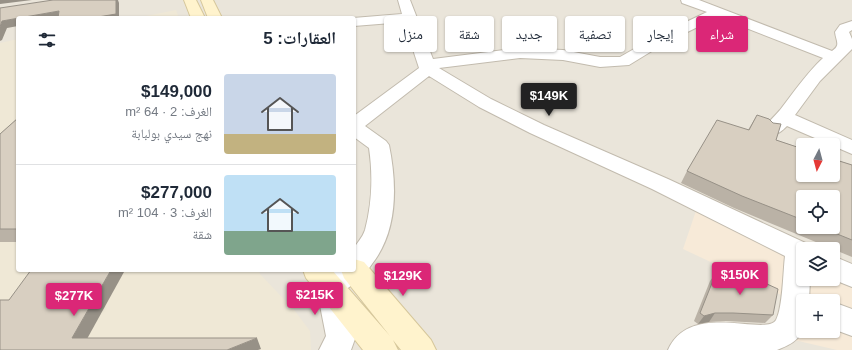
<!DOCTYPE html>
<html lang="ar">
<head>
<meta charset="utf-8">
<style>
  body { margin:0; font-family:Helvetica,"Noto Naskh Arabic",sans-serif; background:#f2f2f3; color:#1f2937; direction:rtl; height:100vh; display:flex; flex-direction:column; font-size:15px; white-space:nowrap }
  * { box-sizing:border-box; margin:0 }
  p { font-size:13px; color:#747a83 }
  .icon { flex:none; width:22px; height:22px; fill:none; stroke:currentColor; stroke-width:2; stroke-linecap:round; stroke-linejoin:round }
  .map { position:relative; flex:1; overflow:hidden; direction:ltr }
  .drawer { position:absolute; left:16px; top:16px; width:340px; height:256px; display:flex; flex-direction:column; background:#fff; border-radius:4px; box-shadow:0 1px 3px #0004; direction:rtl }
  .drawer>* { flex:none }
  .hud { position:absolute; left:368px; top:16px; width:380px; height:36px; direction:rtl; display:flex; gap:8px }
  .needle { width:26px; rotate:186deg }
  .tools { position:absolute; left:796px; top:138px; display:grid; gap:8px }
  .tools a { display:grid; place-items:center; width:44px; height:44px; border-radius:4px; background:#fff; box-shadow:0 1px 3px #0004; font-size:20px }
  .price { position:absolute; translate:-50% -34px; padding:0 9px; border-radius:4px; background:#db2777; color:#fff; font-size:13px; line-height:26px; filter:drop-shadow(0 1px 2px #0008) }
  .price::after { content:''; position:absolute; left:50%; top:24px; width:12px; height:9px; margin-left:-6px; background:inherit; clip-path:polygon(0 0,100% 0,50% 100%) }
  .price.selected { background:#222; color:#fff }
  ul { padding:0; list-style:none }
  li { display:flex; align-items:center; gap:12px; height:100px; padding:0 20px }
  li+li { border-top:1px solid #e0e1e3 }
  li span { display:grid; place-items:center; flex:none; width:112px; height:80px; border-radius:4px; color:#555 }
  li>.icon { margin-inline-start:auto }
  span .icon { width:48px; height:48px; fill:#fffc; stroke-width:1 }
  li b { font-size:17px }
  h2 { display:flex; justify-content:space-between; align-items:center; height:48px; padding:0 20px; font-size:17px }
  .chip { padding:0 14px; border-radius:4px; background:#fff; box-shadow:0 1px 3px #0004; font-size:14px; line-height:36px }
  .chip.selected { background:#db2777; color:#fff }
  .map>svg:first-child { display:block }
</style>
</head>
<body>
<div class="map">
<svg width="852" height="350" viewBox="0 0 852 350">
  <rect width="100%" height="100%" fill="#f6f3ec"/>
  <path fill="#eae5da" fill-rule="evenodd" d="M0,0H852V350H0ZM18,18H354V270H18ZM803,145H833V175H803ZM803,197H833V227H803ZM803,249H833V279H803ZM803,301H833V331H803Z"/>
  <path fill="#f7ead8" fill-rule="evenodd" d="M699,202L803,249V279H833L852,268V350H837L777,336L781,295L683,249ZM803,301H833V331H803Z"/>
  <g fill="#efe8d6">
    <polygon points="176,10 179,18 135,18 136,18"/>
    <polygon points="18,39 18,270 259,270 260,274 295,311 310,331 311,350 0,350 0,43"/>
  </g>
  <g fill="none" stroke-linecap="round" stroke-linejoin="round">
    <g stroke="#c2bbae" stroke-width="2">
      <g id="minor">
        <path d="M398,0H410L433,59L520,48L563,50L600,57H620L655,37L707,12L682,3L681,0H699L832,51C841,45 836,41 835,32L840,25L852,21V30L849,32L852,39V49L820,81L795,115L852,140V154L787,126C780,133 776,136 766,133L763,129C768,122 775,116 780,110C794,92 806,74 823,58L718,17L665,43L629,65L600,67L563,60L520,58L439,68L491,99L544,125L668,179L812,246L814,249H803V279H810L809,301H803C803,330 807,339 777,350H668C690,300 766,337 776,320C783,307 783,272 785,256L652,189L530,133L479,107L429,76L365,126L386,141L389,145C397,184 398,231 372,264C363,276 360,281 345,276L342,270H354C354,264 352,254 354,249C357,242 362,239 365,230C372,204 373,174 369,148L354,137V116L419,68L404,22L354,26L353,18L402,14Z"/>
        <polygon points="833,256 852,264 852,287 832,279"/>
        <polygon points="833,302 852,309 852,336 833,329"/>
      </g>
    </g>
    <g stroke="#c2bbae" stroke-width="2">
      <polygon id="tertiary" points="354,260 362,262 365,270 362,278 345,290 356,336 351,350 319,350 326,336 316,285 320,277 330,270 354,270"/>
    </g>
    <g stroke="#d6c79b" stroke-width="2">
      <g id="secondary">
        <polygon points="184,0 196,0 205,18 191,18"/>
        <polygon points="201,0 213,0 222,18 208,18"/>
        <polygon points="354,259 364,262 431,340 436,350 401,350 393,340 398,350 363,350 306,278 303,270 332,270 390,336 344,278 341,270 354,270"/>
      </g>
    </g>
    <use href="#minor" fill="#fff" fill-rule="evenodd"/>
    <use href="#tertiary" fill="#fff" fill-rule="evenodd"/>
    <use href="#secondary" fill="#fff3cd" fill-rule="evenodd"/>
  </g>
  <g fill="#bab2a6" fill-rule="evenodd">
    <path d="M757,115L776,140L852,165V257L734,208L681,183L687,171L748,130ZM803,197L833,227H803Z"/>
    <polygon points="18,118 18,242 0,242 0,134"/>
    <polygon points="734,269 773,315 765,323 726,321 709,322 698,324 694,321 710,281 716,273 727,278"/>
  </g>
  <g fill="#979187">
    <polygon points="0,0 32,0 0,4"/>
    <polygon points="116,0 118,0 119,3 119,18 92,18"/>
    <polygon points="59,11 62,18 19,18"/>
    <polygon points="18,18 18,26 7,28 2,40 0,41 0,27 2,21"/>
    <polygon points="111,270 123,270 124,272 82,348 72,338"/>
    <polygon points="715,313 709,322 698,324 704,316"/>
    <polygon points="257,338 261,349 258,350 227,350"/>
  </g>
  <g fill="#d8cfc1" stroke="#979187">
    <polygon points="53,0 116,0 116,14 92,18 58,18 59,11 2,21 0,27 0,8"/>
    <polygon points="757,115 769,119 773,123 781,124 776,140 803,149 803,175 833,175 833,159 852,165 852,240 820,227 833,227 833,197 803,197 803,220 742,196 687,171 717,120 749,130"/>
    <polygon points="18,118 18,229 0,229 0,134"/>
    <polygon points="734,269 778,289 773,315 733,313 715,313 704,316 700,313 716,273 730,279"/>
    <polygon points="31,270 111,270 72,338 257,338 227,350 0,350 0,300 9,300"/>
  </g>
</svg>
<div class="tools">
<a><svg class="needle" viewBox="-14 -14 28 28"><path d="M0-13l5 13h-10z" fill="#e53935"/><path d="M0 13l5-13h-10z" fill="#747a83"/></svg></a>
<a><svg class="icon" aria-label="locate" viewBox="0 0 24 24"><circle cx="12" cy="12" r="6"/><path d="M12 2v4M12 18v4M2 12h4M18 12h4"/></svg></a>
<a><svg class="icon" aria-label="layers" viewBox="0 0 24 24"><path d="M12 4l9 5-9 5-9-5zM3 14l9 5 9-5"/></svg></a>
<a>+</a>
</div>
<b class="price selected" style="left:549px;top:117px">$149K</b>
<b class="price" style="left:740px;top:296px">$150K</b>
<b class="price" style="left:403px;top:297px">$129K</b>
<b class="price" style="left:315px;top:316px">$215K</b>
<b class="price" style="left:74px;top:317px">$277K</b>
<div class="hud">
<a class="chip selected">شراء</a>
<a class="chip">إيجار</a>
<a class="chip">تصفية</a>
<a class="chip">جديد</a>
<a class="chip">شقة</a>
<a class="chip">منزل</a>
</div>
<section class="drawer">
<h2>العقارات: 5<svg class="icon" aria-label="filters" viewBox="0 0 24 24"><path d="M4 7h16M4 17h16"/><circle cx="9" cy="7" r="2"/><circle cx="15" cy="17" r="2"/></svg></h2>
<ul>
<li><span style="background:linear-gradient(#c9d6e8 75%,#c2b280 0)"><svg class="icon" aria-label="home" viewBox="0 0 24 24"><path d="M3 11l9-7 9 7M6 9v11h12V9"/></svg></span><div><b>$149,000</b><p>الغرف: 2 · 64 m²</p><p>نهج سيدي بولبابة</p></div></li>
<li><span style="background:linear-gradient(#bfe0f5 70%,#7fa58c 0)"><svg class="icon" aria-label="home" viewBox="0 0 24 24"><path d="M3 11l9-7 9 7M6 9v11h12V9"/></svg></span><div><b>$277,000</b><p>الغرف: 3 · 104 m²</p><p>شقة</p></div></li>
</ul>
</section>
</div>
</body>
</html>
